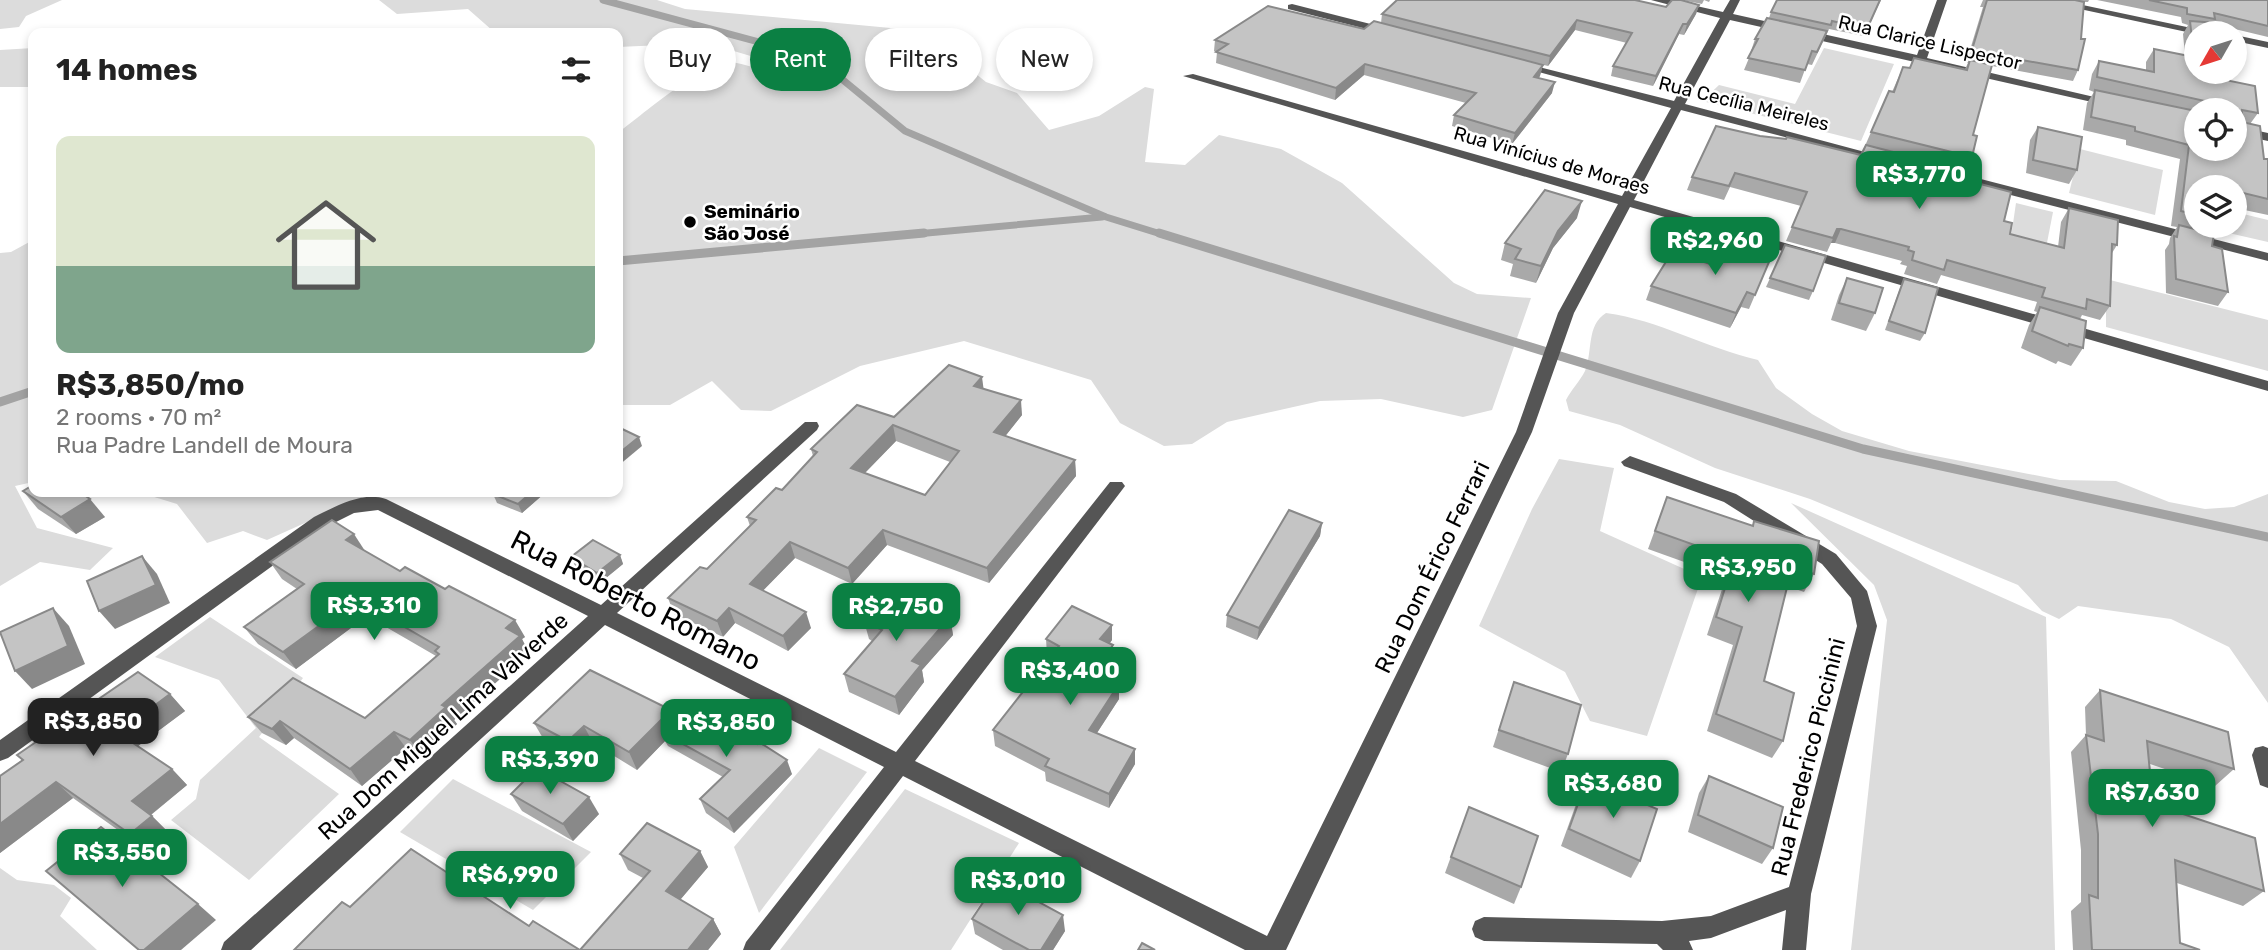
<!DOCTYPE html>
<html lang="en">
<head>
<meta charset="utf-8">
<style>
  body { margin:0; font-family:Rubik,sans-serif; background:#f6f6f6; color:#222; height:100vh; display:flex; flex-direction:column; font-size:26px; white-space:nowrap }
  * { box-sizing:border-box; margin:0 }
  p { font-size:23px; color:#767676 }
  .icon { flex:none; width:38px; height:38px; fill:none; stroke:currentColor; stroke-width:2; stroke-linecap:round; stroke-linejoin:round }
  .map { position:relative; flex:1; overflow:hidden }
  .side { position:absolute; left:28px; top:28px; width:595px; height:469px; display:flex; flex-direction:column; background:#fff; border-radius:14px; box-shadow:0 4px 10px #0003 }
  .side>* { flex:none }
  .top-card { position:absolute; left:644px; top:28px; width:665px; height:63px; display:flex; gap:14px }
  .needle { width:46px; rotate:231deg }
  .tools { position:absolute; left:2184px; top:21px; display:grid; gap:14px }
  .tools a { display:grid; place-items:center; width:63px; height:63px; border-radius:50%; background:#fff; box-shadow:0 4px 10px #0003; font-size:35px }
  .price { position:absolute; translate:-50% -60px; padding:0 16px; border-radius:14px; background:#0b8043; color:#fff; font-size:23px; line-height:46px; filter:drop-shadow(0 2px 4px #0008) }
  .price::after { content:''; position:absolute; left:50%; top:42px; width:21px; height:16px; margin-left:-10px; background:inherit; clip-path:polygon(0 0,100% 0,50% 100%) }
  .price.on { background:#222; color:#fff }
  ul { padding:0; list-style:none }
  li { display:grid; align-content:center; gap:14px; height:371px; padding:0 28px }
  li span { display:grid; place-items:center; height:217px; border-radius:14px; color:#555 }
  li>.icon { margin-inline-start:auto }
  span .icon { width:126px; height:126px; fill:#fffc; stroke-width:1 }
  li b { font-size:30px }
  h2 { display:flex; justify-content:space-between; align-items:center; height:84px; padding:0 28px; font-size:30px }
  .chip { padding:0 24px; border-radius:32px; background:#fff; box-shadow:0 4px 10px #0003; font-size:24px; line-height:63px }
  .chip.on { background:#0b8043; color:#fff }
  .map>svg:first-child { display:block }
</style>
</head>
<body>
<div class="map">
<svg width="2268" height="950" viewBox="0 0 2268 950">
  <rect width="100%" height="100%" fill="#fff"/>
  <g fill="#dcdcdc">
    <polygon points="0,0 62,0 26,16 19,27 0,29"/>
    <path d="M379,0H657L685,9L923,31L986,82L1017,93L1049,130L1099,116L1145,87L1154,89L1145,162L1185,165L1219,135L1281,149L1342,183L1454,283L1477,294L1531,298L1492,410L1463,417L1381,399L1320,401L1227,422L1192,444L1164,446L1120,423L1091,380L964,341L860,366L771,411L741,410L712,381L670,405H618V133C639,117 704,62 727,62C750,62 769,79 791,68L707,43L618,47V33H491L493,31L468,9L397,14Z"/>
    <polygon points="33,48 33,87 0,87 0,50"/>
    <polygon points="1824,48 1894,64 1861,141 1702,101 1719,85 1795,104"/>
    <polygon points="2080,149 2163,170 2155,215 2069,193"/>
    <polygon points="2016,203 2053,212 2045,253 2010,244"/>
    <polygon points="2235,212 2268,220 2268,242 2220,231 2219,226 2235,226"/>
    <polygon points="33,240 33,482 15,486 37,528 113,548 90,570 40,562 0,586 0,253 11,252"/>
    <polygon points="2106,279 2268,320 2268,371 2106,327"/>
    <path d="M1606,313C1659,320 1706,348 1758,360L1776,388L1812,414L1842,431L1909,451L2060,480L2116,481L2169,502L2205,509L2234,507L2268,494V703L2229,647L2171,619L2078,606L2059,619L2042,611L2018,585L1810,499L1715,468L1620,425L1569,411L1566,400C1571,390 1580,381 1585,371C1593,352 1586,325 1606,313Z"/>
    <polygon points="1559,459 1614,468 1600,531 1702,577 1647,736 1590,721 1565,672 1479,626 1532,509"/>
    <polygon points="138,492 374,492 267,540 243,531 207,543 177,504"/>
    <polygon points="1791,503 2046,617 2055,950 1851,950 1887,620 1874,585"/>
    <polygon points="210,617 303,678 259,737 339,794 249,880 171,820 196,799 200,780 256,728 219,680 155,657"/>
    <polygon points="819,748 867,772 759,913 734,847"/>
    <polygon points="453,779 591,852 533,910 400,832"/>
    <polygon points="905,789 1019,843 951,950 780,950"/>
    <polygon points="0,868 17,880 54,885 71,898 60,916 97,950 0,950"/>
  </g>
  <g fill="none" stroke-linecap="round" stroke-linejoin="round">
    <g stroke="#a3a3a3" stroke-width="7">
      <polyline points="603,0 815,57 905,131 1106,217 1164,235"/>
      <polyline points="905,235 1102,217"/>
    </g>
    <g stroke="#a3a3a3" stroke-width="9">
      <polyline points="1159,233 1863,449 2268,537"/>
      <polyline points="618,261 924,233"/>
      <polyline points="0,402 33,391"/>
    </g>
    <g fill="#555" fill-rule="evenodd">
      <path d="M1651,0H1670L1723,12L1730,0H1740L1733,14L1917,55L1937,0H1947L1927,58L2120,103L2114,107L1730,20L1685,104L1891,159L1885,163L1681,110L1634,200L2268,381V391L1630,207L1574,313L1532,432L1286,950H1245L903,776L770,950H743L746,942L884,767L605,625L251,950H221L224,942L588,616L378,510L354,513L326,527L8,758L0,761V740L314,517C335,507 362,491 386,499L601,605L805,422H817L819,426L817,430L617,613L896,752L1110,482H1122L1125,486L1122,490L915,761L1267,936L1516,432L1558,313L1618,204L1183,76L1193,74L1622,196L1671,108L1513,65L1519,62L1674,101L1720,18Z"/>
      <polygon points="2038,0 2059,0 2215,33 2196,34"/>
      <polygon points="1292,4 1394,30 1396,32 1390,35 1288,9 1288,5"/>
      <polygon points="2235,35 2268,42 2268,48 2235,41"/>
      <polygon points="2235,126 2268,133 2268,141 2235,134"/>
      <polygon points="1942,169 2268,253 2268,261 1937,176 1937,170"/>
      <polygon points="1630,456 1736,494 1836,554 1867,591 1877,626 1811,894 1806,950 1782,950 1786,910 1711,938 1689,941 1693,950 1663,950 1657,944 1484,941 1475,937 1472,929 1475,921 1484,917 1662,921 1711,916 1789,887 1857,626 1851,598 1822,564 1724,502 1624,466 1621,462"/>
      <polygon points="2263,746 2268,748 2268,788 2260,785 2252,755 2255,748"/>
    </g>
  </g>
  <g fill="#a9a9a9" fill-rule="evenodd">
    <polygon points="1682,0 1710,0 1709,2 1704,0 1702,4"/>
    <polygon points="1881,0 1864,36 1829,29 1812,65 1807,64 1800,83 1744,70 1752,51 1751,51 1755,39 1769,18 1771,12"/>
    <polygon points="1983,0 2089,0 2088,2 2083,2 2078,70 2073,81 1992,66 1973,135 1972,157 1965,170 1965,180 2004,221 2010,234 2058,247 2061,222 2069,208 2117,245 2112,253 2110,306 2100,320 2082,315 2080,319 2083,348 2071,366 2058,361 2056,364 2021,348 2029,325 2037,312 2034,311 2037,302 1941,275 1937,284 1904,274 1907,266 1900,264 1902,261 1835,243 1831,243 1827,252 1786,241 1801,206 1730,187 1724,200 1687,190 1692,177 1760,136 1861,155 1889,91 1892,92 1903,67 1909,68 1914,58 1965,69 1968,63 1966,63 1983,7 1980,7"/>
    <path d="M2097,0H2268V37L2218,25L2230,81L2258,113L2250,124L2264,159H2268V215L2235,208V187H2196V226H2212L2207,232L2228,292L2218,306L2166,293L2165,250L2169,244L2170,238L2177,227L2171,226L2180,159L2126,145V140L2083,130L2087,103L2094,92L2089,90L2092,74L2099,61L2146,70V62L2154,49L2185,55L2183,34L2188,25L2182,23L2181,17ZM2196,110H2235L2196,149Z"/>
    <polygon points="1699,5 1696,14 1684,35 1679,34 1653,86 1611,76 1613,66 1627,43 1575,30 1548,66 1519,59 1543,65 1539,78 1552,93 1512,144 1452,126 1454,115 1466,103 1364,75 1335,100 1216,63 1217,52 1214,51 1215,40 1364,29 1381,23 1382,14 1666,7"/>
    <polygon points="2038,127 2077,170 2069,184 2026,173 2030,140"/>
    <polygon points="1577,218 1553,248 1536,283 1510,276 1513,264 1501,260 1505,243"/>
    <polygon points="1785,245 1813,291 1809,300 1766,287"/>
    <polygon points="1772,255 1749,309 1741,307 1730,328 1646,300 1651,286 1717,266"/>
    <polygon points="1847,278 1875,313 1866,331 1831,320 1839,295"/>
    <polygon points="1904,279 1925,333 1920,341 1885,330 1900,288"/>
    <path d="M984,389L1022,415L1005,436L1075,460L1076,476L989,583L887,545L852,584L795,558L763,590L811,628L788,651L735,623L723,637L674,614L668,598L707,569L750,526L747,517L782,490L813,456L811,449L894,417ZM896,441L950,462L925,495L865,473Z"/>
    <polygon points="23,491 105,517 76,534 38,509"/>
    <polygon points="496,492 546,492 522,513 497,503 493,494"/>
    <polygon points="1667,497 1752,526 1754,521 1814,574 1804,592 1787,586 1764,681 1783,741 1772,758 1707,731 1733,645 1707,635 1726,577 1648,549"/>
    <polygon points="1322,523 1320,536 1257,640 1226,627 1227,615"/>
    <polygon points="365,551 400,571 525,637 522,639 529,653 454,720 457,724 422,757 406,748 362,786 294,738 286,745 262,733 248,717 365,718 436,656 367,616 296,669 258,644 244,627 297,589 282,579 270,562"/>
    <polygon points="620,555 623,564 601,582 575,566 571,557"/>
    <polygon points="950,617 953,635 922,670 924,682 899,715 849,692 844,674 872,641 869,639 864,621"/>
    <polygon points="1112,625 1112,640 1109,644 1113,645 1113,661 1102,676 1119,699 1097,733 1135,749 1135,764 1109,808 1046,781 1045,772 995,746 993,730 1051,657 1047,655 1046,639"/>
    <polygon points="1514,682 1568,754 1561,772 1493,747"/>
    <polygon points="2100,690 2234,769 2215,786 2150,764 2153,804 2264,891 2243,906 2177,883 2180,943 2200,950 2073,950 2071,911 2081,902 2081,850 2071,752 2086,735 2085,707"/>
    <polygon points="170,694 185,711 138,746 172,769 187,785 151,815 168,832 146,850 73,798 0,853 0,776 22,760 17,755"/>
    <polygon points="675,718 792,774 734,833 706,813 700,799 723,777 668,746 665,741 637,770 593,743 578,759 544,740 534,723"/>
    <polygon points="1709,776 1773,848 1762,864 1688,832 1699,793"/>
    <polygon points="1587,779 1640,861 1631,878 1561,846 1579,796"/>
    <polygon points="511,794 599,814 573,841 522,811"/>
    <polygon points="1469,807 1521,887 1514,904 1445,873"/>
    <polygon points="700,851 708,867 680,900 713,919 721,934 708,950 294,950 350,907 529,926 580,950 643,878 628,870 620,854"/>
    <polygon points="972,919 1065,931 1053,950 1003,950 975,934"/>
  </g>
  <g fill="#898989">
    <polygon points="1699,5 1696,14 1684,35 1687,24"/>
    <polygon points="1577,20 1575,30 1548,66 1550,56"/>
    <polygon points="1683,24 1679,34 1653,86 1656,76"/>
    <polygon points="1365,64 1364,75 1335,100 1336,88"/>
    <polygon points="1543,65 1540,76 1531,88 1534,77"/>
    <polygon points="1555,82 1552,93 1512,144 1515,133"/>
    <polygon points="1582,201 1577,218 1553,248 1536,283 1541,266 1558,231"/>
    <polygon points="1837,229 1841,229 1835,243 1831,243"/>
    <polygon points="1747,292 1741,307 1730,328 1736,313"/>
    <polygon points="982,377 984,392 974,386"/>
    <polygon points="1021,400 1022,415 996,448 994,432"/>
    <polygon points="893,425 896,441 854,484 851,468"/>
    <polygon points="639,437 642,446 618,466 618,454"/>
    <polygon points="1075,460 1076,476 989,583 987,568"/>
    <polygon points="532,492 546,492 522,513 518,504"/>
    <polygon points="90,499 105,517 76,534 61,517"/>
    <polygon points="1322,523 1320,536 1257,640 1259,628"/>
    <polygon points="883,530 887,545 852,584 848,568"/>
    <polygon points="354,534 365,551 346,540"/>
    <polygon points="790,542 795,558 755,599 750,584"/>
    <polygon points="620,555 623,564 601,582 597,573"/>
    <polygon points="142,556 157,574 170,603 115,629 99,611"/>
    <polygon points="356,599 367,616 296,669 283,652"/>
    <polygon points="53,608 69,626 85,664 32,689 15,671"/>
    <polygon points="729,608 735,623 723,637 717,621"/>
    <polygon points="806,612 811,628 788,651 783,636"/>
    <polygon points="950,617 953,635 922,670 924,682 899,715 895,697 912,661"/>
    <polygon points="515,620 525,637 522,639 529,653 454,720 457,724 422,757 410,740 506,628"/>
    <polygon points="1112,625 1112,640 1101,655 1100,639"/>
    <polygon points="1113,645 1113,661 1093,688 1093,673"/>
    <polygon points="1119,684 1119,699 1089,745 1089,730"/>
    <polygon points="170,694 185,711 134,749 118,733"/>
    <polygon points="671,710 679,727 661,732 665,741 637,770 629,752"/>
    <polygon points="280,721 294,738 286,745 272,729"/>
    <polygon points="584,726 593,743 578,759 568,741"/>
    <polygon points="394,732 406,748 362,786 350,769"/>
    <polygon points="1135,749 1135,764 1109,808 1109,794"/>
    <polygon points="787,760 792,774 734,833 728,819"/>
    <polygon points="172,769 187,785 148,817 132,801"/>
    <polygon points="56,782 73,798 0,853 0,824"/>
    <polygon points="589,797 599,814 573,841 563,824"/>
    <polygon points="152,816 168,832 146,850 130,834"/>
    <polygon points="700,851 708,867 674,907 666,891"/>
    <polygon points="198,904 216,920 181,950 144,950"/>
    <polygon points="1063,915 1065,931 1053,950 1041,950"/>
    <polygon points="713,919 721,934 708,950 688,950"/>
  </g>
  <g fill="#c4c4c4" stroke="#898989" stroke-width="2" fill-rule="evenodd">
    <polygon points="1397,0 1635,0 1666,7 1672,0 1681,0 1699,5 1687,24 1683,24 1656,76 1613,66 1632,33 1577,20 1550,56 1382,14"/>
    <polygon points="1777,0 1880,0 1867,29 1832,21 1831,25 1771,12"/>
    <polygon points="1987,0 2075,0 2084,2 2081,39 2085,39 2078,70 1994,55 1993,58 1971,53"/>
    <polygon points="2149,0 2268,0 2268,26 2214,13 2215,19 2187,14 2187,8"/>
    <polygon points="1268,6 1364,29 1374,21 1543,65 1534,77 1555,82 1515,133 1454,115 1476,93 1365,64 1336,88 1216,52 1228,44 1215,40"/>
    <polygon points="1767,18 1827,31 1817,52 1812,51 1805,70 1748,58 1758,39 1755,39"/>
    <polygon points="2190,21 2218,23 2220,33 2196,33 2196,72 2228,72 2230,81 2255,86 2258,113 2242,110 2242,122 2260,126 2264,159 2268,159 2268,199 2235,191 2235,187 2196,187 2196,215 2181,211 2189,145 2135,131 2135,127 2091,117 2095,90 2196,111 2196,149 2235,149 2235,110 2206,110 2205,101 2097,77 2099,61 2154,72 2154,49 2194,57"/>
    <polygon points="1914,58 1967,70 1970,60 1992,65 1973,135 1977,136 1972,157 1871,132 1889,91 1894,92 1903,67 1910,68"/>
    <polygon points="1716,126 1760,136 1786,139 1787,137 1861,155 1866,145 1967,171 1965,180 2011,192 2004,221 2012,223 2010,234 2064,248 2069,208 2118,220 2117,245 2112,244 2110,306 2087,299 2086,309 2042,297 2045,288 1947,260 1944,270 1912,260 1914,252 1908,250 1909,247 1841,229 1837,229 1833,238 1792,227 1807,192 1735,173 1729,186 1692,177"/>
    <polygon points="2038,127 2082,137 2077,170 2033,160"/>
    <polygon points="1545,190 1582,201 1558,231 1541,266 1515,259 1521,249 1505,243"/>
    <polygon points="2179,225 2214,234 2212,246 2222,249 2228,292 2176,279 2174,236 2177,237"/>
    <polygon points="1729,242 1772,255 1755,295 1747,292 1736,313 1651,286 1672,252 1717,266"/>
    <polygon points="1785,245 1826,256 1813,291 1770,278"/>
    <polygon points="1847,278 1883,288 1875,313 1839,303"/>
    <polygon points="1904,279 1938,288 1925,333 1889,321"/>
    <polygon points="2040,307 2086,321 2083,348 2069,344 2068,346 2032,331"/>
    <path d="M949,365L982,377L974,386L1021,400L994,432L1075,460L987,568L883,530L848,568L790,542L750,584L806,612L783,636L729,608L717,621L668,598L700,567L707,569L756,520L747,517L776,488L782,490L817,452L811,449L857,405L894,417ZM893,425L959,451L925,495L851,468Z"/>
    <polygon points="618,427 639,437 618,454"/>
    <polygon points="33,485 33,492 80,492 90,499 61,517 23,491"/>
    <polygon points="496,492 532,492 518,504 493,494"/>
    <polygon points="1667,497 1753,526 1754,521 1819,541 1814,574 1792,567 1764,681 1794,693 1783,741 1716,714 1742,627 1716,617 1734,559 1655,531"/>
    <polygon points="1289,510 1322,523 1259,628 1227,615"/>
    <polygon points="332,520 354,534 346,540 400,571 405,567 445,589 449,586 515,620 506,628 520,636 442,705 446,707 410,740 394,732 350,769 280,721 272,729 248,717 293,678 365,718 439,654 435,651 439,647 356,599 283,652 244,627 304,584 270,562"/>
    <polygon points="593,540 620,555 597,573 571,557"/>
    <polygon points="142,556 156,585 99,611 87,581"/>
    <polygon points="894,590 950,617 912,661 921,665 895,697 844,674 882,630 864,621"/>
    <polygon points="1072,606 1112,625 1100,639 1113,645 1093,673 1119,684 1089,730 1135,749 1109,794 1045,766 1049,759 993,730 1059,646 1046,639"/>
    <polygon points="53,608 68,646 15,671 0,632"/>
    <polygon points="590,670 671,710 629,752 584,726 568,741 534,723"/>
    <polygon points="138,672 170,694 118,733 172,769 132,801 152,816 130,834 56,782 0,824 0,776 23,760 17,755"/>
    <polygon points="1514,682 1581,705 1568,754 1499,730"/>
    <polygon points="2100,690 2228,732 2234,769 2147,741 2153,804 2255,838 2264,891 2175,860 2180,943 2200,950 2092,950 2089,895 2098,898 2098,834 2086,735 2104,741"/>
    <polygon points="686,706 757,744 759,742 787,760 728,819 700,799 730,770 661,732"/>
    <polygon points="537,768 589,797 563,824 511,794"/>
    <polygon points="1709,776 1783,807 1773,848 1698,815"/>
    <polygon points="1587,779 1657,809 1640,861 1569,829"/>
    <polygon points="1469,807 1538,836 1521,887 1451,857"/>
    <polygon points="647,823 700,851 666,891 713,919 688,950 294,950 342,902 350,907 411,849 529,926 533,921 580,950 650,871 620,854"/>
    <polygon points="101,827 198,904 144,950 139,950 46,871"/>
    <polygon points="998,880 1063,915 1041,950 1029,950 972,919"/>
    <polygon points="1142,943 1155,950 1138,950"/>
  </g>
  <circle fill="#000" stroke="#fff" stroke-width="2.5" cx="690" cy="222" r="7"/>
  <g text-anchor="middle" stroke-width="5" stroke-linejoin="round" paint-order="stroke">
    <g font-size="19" fill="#000" stroke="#fff">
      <text transform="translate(1930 42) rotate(13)" y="7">Rua Clarice Lispector</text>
      <text transform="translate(1744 103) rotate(14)" y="7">Rua Cecília Meireles</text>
      <text transform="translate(1552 160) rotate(16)" y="7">Rua Vinícius de Moraes</text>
    </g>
    <g font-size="19" font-weight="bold" fill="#000" stroke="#fff" text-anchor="start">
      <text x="704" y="218">Seminário<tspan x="704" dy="22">São José</tspan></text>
    </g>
    <g font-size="23" fill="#000" stroke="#fff">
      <text transform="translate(1432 567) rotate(-64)" y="8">Rua Dom Érico Ferrari</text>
      <text transform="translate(443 726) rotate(-42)" y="8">Rua Dom Miguel Lima Valverde</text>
      <text transform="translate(1808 757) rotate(-76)" y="8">Rua Frederico Piccinini</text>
    </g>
    <g font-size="28" fill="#000" stroke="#fff">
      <text transform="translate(636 600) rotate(27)" y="10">Rua Roberto Romano</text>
    </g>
  </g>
</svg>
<div class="tools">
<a><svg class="needle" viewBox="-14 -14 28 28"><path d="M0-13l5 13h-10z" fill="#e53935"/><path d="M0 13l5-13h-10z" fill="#767676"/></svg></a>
<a><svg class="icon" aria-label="locate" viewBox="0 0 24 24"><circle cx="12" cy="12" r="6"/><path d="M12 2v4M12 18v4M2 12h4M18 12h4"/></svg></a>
<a><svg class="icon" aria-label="layers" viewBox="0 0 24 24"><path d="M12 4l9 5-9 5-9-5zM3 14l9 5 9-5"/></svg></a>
</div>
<b class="price" style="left:1919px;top:211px">R$3,770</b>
<b class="price" style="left:1715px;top:277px">R$2,960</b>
<b class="price" style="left:1748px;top:604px">R$3,950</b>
<b class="price" style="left:374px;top:642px">R$3,310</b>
<b class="price" style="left:896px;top:643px">R$2,750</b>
<b class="price" style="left:1070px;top:707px">R$3,400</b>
<b class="price on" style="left:93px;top:758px">R$3,850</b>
<b class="price" style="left:726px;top:759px">R$3,850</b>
<b class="price" style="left:550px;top:796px">R$3,390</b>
<b class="price" style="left:1613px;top:820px">R$3,680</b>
<b class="price" style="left:2152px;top:829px">R$7,630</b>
<b class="price" style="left:122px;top:889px">R$3,550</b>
<b class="price" style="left:510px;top:911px">R$6,990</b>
<b class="price" style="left:1018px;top:917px">R$3,010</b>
<div class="top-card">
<a class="chip">Buy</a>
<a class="chip on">Rent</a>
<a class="chip">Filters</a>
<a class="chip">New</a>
</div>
<section class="side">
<h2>14 homes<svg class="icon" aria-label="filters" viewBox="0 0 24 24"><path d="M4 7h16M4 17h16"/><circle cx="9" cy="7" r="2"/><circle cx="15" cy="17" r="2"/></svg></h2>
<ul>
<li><span style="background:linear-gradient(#dfe7d0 60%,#7fa58c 0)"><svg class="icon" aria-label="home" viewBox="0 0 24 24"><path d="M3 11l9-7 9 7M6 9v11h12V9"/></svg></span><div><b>R$3,850/mo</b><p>2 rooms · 70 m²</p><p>Rua Padre Landell de Moura</p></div></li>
</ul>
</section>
</div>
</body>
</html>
